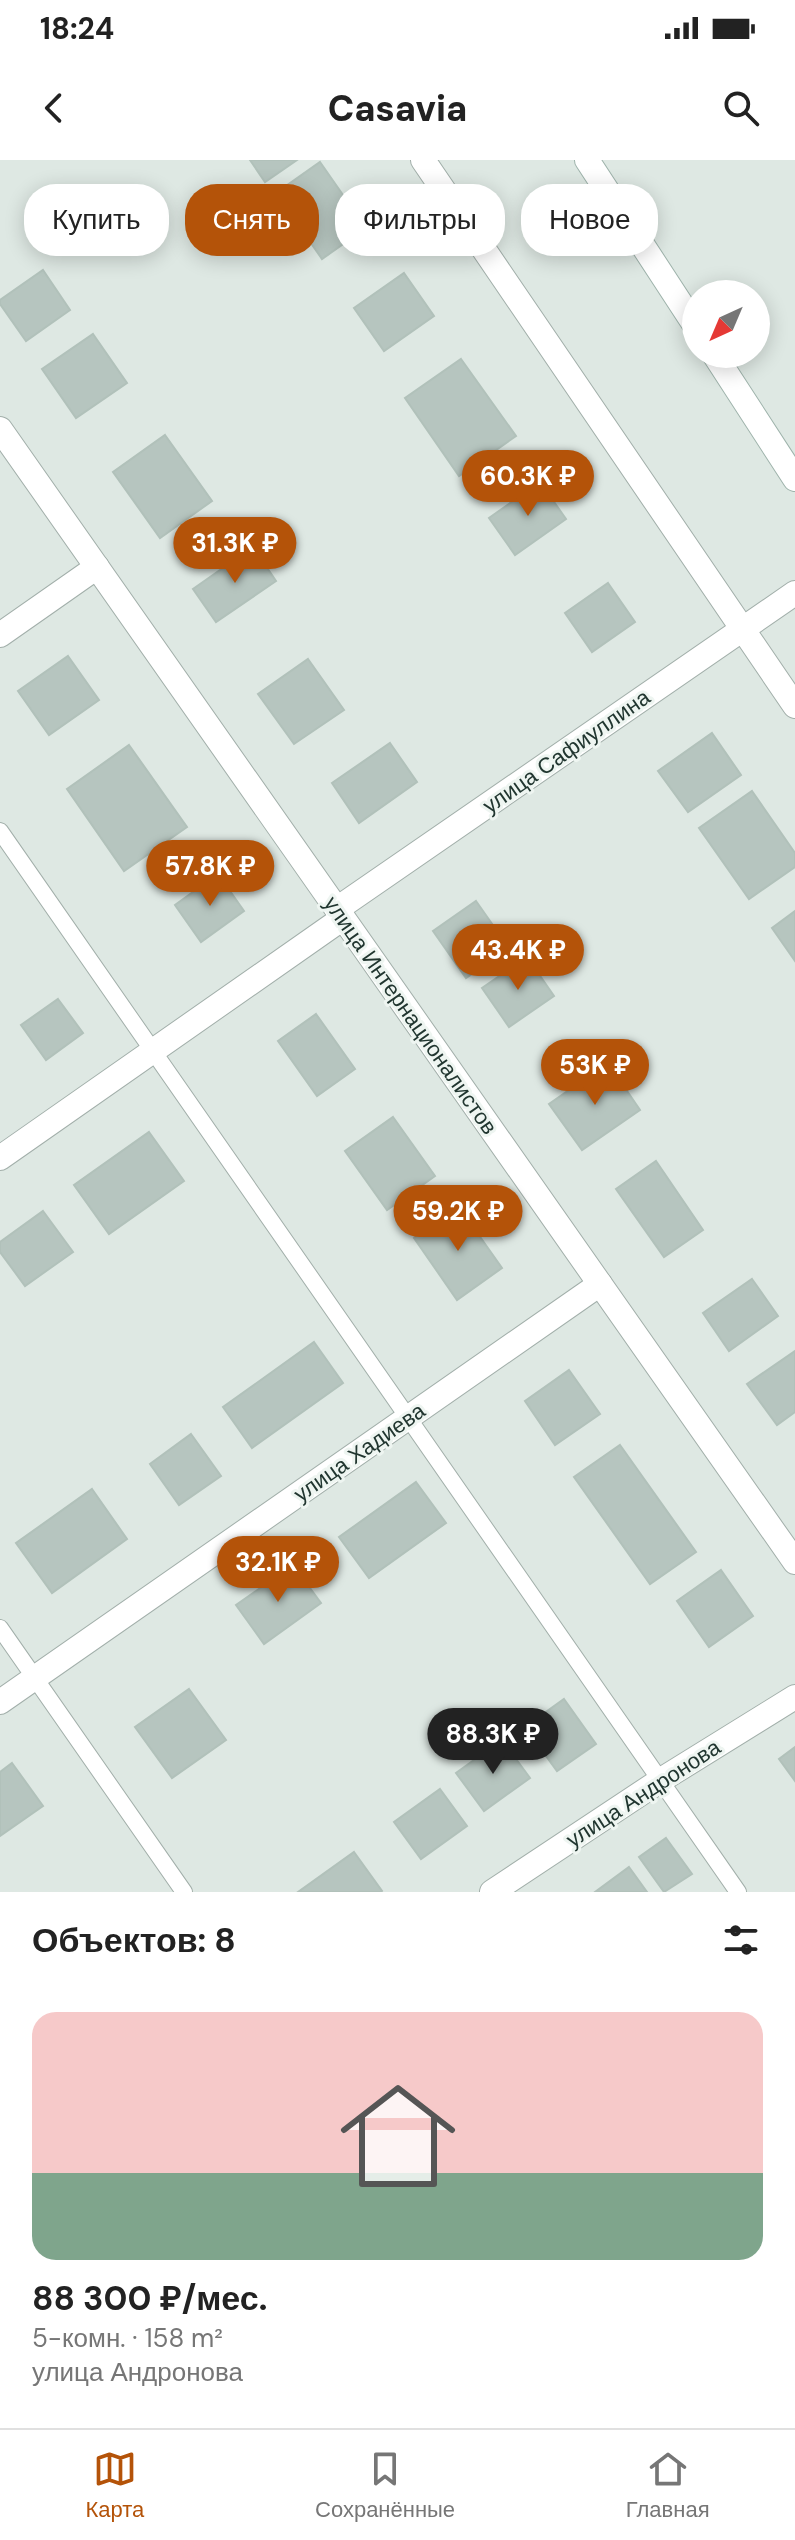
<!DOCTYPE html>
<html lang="ru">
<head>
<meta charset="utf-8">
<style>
  body { margin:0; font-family:"DM Sans",sans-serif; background:#f6f6f6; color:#222; height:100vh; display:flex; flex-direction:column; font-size:30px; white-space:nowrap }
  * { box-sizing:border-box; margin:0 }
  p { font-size:26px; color:#767676 }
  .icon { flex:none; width:44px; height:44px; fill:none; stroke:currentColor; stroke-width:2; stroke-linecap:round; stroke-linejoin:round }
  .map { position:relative; height:1732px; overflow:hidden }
  .sheet { display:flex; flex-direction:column; background:#fff; flex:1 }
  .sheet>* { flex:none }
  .hud { position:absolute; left:24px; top:24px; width:748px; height:72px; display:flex; gap:16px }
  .needle { width:52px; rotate:224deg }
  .buttons { position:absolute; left:682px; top:120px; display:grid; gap:16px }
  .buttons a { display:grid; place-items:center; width:88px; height:88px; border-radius:50%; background:#fff; box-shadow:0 4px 20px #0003; font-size:40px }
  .price { position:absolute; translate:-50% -68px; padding:0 18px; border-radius:28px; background:#b45309; color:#fff; font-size:26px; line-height:52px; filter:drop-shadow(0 2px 4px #0008) }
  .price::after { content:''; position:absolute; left:50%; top:48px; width:24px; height:18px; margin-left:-12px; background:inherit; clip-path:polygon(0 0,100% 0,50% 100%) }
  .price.selected { background:#222; color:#fff }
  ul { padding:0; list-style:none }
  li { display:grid; align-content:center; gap:16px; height:424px; padding:0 32px }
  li+li { border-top:2px solid #e0e0e0 }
  li span { display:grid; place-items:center; height:248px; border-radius:24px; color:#555 }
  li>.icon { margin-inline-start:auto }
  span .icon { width:144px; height:144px; fill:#fffc; stroke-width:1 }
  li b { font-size:34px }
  h2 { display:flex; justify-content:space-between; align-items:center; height:96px; padding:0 32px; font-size:34px }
  .pill { padding:0 28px; border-radius:32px; background:#fff; box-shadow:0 4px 20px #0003; font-size:28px; line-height:72px }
  .pill.selected { background:#b45309; color:#fff }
  .status { display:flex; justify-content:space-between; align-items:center; height:56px; padding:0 40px; background:#fff; direction:ltr }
  .status svg { height:22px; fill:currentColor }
  header { display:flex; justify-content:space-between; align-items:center; height:104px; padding:0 32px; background:#fff; font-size:36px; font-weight:800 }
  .tabs { display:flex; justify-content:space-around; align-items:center; height:112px; border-top:2px solid #e0e0e0; background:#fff; font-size:22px; color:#767676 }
  .tabs a { display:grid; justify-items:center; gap:4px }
  .tabs .selected { color:#b45309 }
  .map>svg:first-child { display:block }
</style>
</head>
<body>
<div class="status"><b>18:24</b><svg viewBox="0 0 49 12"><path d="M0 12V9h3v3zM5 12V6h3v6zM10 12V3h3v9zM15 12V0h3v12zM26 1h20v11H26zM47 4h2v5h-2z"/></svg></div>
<header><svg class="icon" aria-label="back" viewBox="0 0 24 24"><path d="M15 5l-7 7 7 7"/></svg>Casavia<svg class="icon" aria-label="search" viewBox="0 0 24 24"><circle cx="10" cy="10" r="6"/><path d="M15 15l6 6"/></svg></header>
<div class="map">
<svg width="795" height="1732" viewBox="0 0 795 1732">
  <rect width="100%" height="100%" fill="#dee8e3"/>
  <g fill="#b6c5bf" stroke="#b1c1ba" stroke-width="2">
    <polygon points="250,0 297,0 265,22"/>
    <polygon points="320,2 366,68 322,99 276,33"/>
    <polygon points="43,110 70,150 26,181 0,144 0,140"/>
    <polygon points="404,113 434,156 384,191 354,148"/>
    <polygon points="93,174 127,223 76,258 42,209"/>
    <polygon points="461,199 516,276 459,316 405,238"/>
    <polygon points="165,275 212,341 160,378 113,312"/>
    <polygon points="540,322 566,359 515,395 489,358"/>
    <polygon points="253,387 276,421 216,462 193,429"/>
    <polygon points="608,423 635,462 592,492 565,453"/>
    <polygon points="68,496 99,540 49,575 18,531"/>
    <polygon points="308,499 344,550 294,584 258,534"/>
    <polygon points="712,573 741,615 688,652 658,611"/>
    <polygon points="390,583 417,622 359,663 332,623"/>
    <polygon points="129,585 187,667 124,711 67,629"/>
    <polygon points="752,631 795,693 795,707 749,739 699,668"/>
    <polygon points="218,714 244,751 201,782 175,745"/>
    <polygon points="476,741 509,788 466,818 433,771"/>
    <polygon points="795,751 795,801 772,768"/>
    <polygon points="527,797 554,836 509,867 482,828"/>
    <polygon points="58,839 83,873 46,900 21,865"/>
    <polygon points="316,854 355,909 317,936 278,881"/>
    <polygon points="608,903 640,950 582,990 549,944"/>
    <polygon points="393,957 435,1016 387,1050 345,991"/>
    <polygon points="149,972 184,1021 109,1074 74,1025"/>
    <polygon points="656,1001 703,1070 664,1097 616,1029"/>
    <polygon points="459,1047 502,1108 457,1140 414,1078"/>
    <polygon points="43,1051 73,1092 25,1126 0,1092 0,1082"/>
    <polygon points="752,1119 778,1156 729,1191 703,1153"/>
    <polygon points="314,1182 343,1223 252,1288 223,1247"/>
    <polygon points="795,1191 795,1252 777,1265 747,1224"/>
    <polygon points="569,1210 600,1254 555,1285 525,1241"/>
    <polygon points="191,1274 221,1316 179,1345 150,1304"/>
    <polygon points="620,1285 696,1392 650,1424 574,1317"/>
    <polygon points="416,1322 446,1363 369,1418 339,1377"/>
    <polygon points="92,1329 127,1379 52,1433 16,1383"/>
    <polygon points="293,1405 321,1443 264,1484 236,1445"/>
    <polygon points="721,1410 753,1456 709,1487 677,1441"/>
    <polygon points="189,1529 226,1580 172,1618 135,1567"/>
    <polygon points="564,1539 596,1584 557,1611 525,1567"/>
    <polygon points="502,1580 530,1618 484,1651 456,1613"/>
    <polygon points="795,1587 795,1621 779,1599"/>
    <polygon points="12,1603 43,1646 0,1676 0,1612"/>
    <polygon points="440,1629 467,1666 421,1699 394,1662"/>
    <polygon points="666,1678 692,1714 664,1732 639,1697"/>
    <polygon points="354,1692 382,1731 381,1732 298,1732"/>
    <polygon points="629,1707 647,1732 595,1732"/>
  </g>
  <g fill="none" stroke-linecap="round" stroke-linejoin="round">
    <g stroke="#a2afaa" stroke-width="18">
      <g id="service">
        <polyline points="0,671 738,1732"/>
        <polyline points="0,1468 184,1732"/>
      </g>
    </g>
    <g stroke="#a2afaa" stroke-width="26">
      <g id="minor">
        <polyline points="423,0 795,546"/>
        <polyline points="0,269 795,1402"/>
        <polyline points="0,475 97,407"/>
        <polyline points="337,749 795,433"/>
        <polyline points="0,998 343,758"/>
        <polyline points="0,1542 600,1124"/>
        <polyline points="492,1732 661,1620 795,1537"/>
      </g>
    </g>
    <g stroke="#9eb3ab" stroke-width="26">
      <g id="secondary">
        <polyline points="587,0 696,167"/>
        <polyline points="714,194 795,319"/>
      </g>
    </g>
    <use href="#service" stroke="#fff" stroke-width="16"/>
    <use href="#minor" stroke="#fff" stroke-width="24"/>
    <use href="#secondary" stroke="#fff" stroke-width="24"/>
  </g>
  <g text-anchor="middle" stroke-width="6" stroke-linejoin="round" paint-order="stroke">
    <g font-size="22" fill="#213630" stroke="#eef5f1">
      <text transform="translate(566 591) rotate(-35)" y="8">улица Сафиуллина</text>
      <text transform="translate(411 855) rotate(55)" y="8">улица Интернационалистов</text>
      <text transform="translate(359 1292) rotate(-35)" y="8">улица Хадиева</text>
      <text transform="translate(643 1633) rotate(-33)" y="8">улица Андронова</text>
    </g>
  </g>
</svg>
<div class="buttons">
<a><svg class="needle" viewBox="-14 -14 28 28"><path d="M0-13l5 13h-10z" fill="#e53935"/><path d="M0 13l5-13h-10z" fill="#767676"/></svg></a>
</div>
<b class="price" style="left:528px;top:358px">60.3K ₽</b>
<b class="price" style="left:235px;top:425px">31.3K ₽</b>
<b class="price" style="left:210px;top:748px">57.8K ₽</b>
<b class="price" style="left:518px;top:832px">43.4K ₽</b>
<b class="price" style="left:595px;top:947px">53K ₽</b>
<b class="price" style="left:458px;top:1093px">59.2K ₽</b>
<b class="price" style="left:278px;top:1444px">32.1K ₽</b>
<b class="price selected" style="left:493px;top:1616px">88.3K ₽</b>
<div class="hud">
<a class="pill">Купить</a>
<a class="pill selected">Снять</a>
<a class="pill">Фильтры</a>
<a class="pill">Новое</a>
</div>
</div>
<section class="sheet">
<h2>Объектов: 8<svg class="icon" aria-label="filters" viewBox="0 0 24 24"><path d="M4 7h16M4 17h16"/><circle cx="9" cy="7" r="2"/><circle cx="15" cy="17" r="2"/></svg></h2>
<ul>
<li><span style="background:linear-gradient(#f6c9c9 65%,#7fa58c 0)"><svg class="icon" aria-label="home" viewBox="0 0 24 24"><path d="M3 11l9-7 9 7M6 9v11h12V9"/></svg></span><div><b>88 300 ₽/мес.</b><p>5-комн. · 158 m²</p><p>улица Андронова</p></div></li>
</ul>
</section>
<nav class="tabs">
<a class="selected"><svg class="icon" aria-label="map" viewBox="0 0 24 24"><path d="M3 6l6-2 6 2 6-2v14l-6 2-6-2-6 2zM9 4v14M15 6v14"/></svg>Карта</a>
<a><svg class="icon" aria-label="saved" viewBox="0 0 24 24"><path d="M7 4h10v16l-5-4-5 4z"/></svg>Сохранённые</a>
<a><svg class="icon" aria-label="home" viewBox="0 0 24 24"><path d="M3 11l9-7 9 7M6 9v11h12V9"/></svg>Главная</a>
</nav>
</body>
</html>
